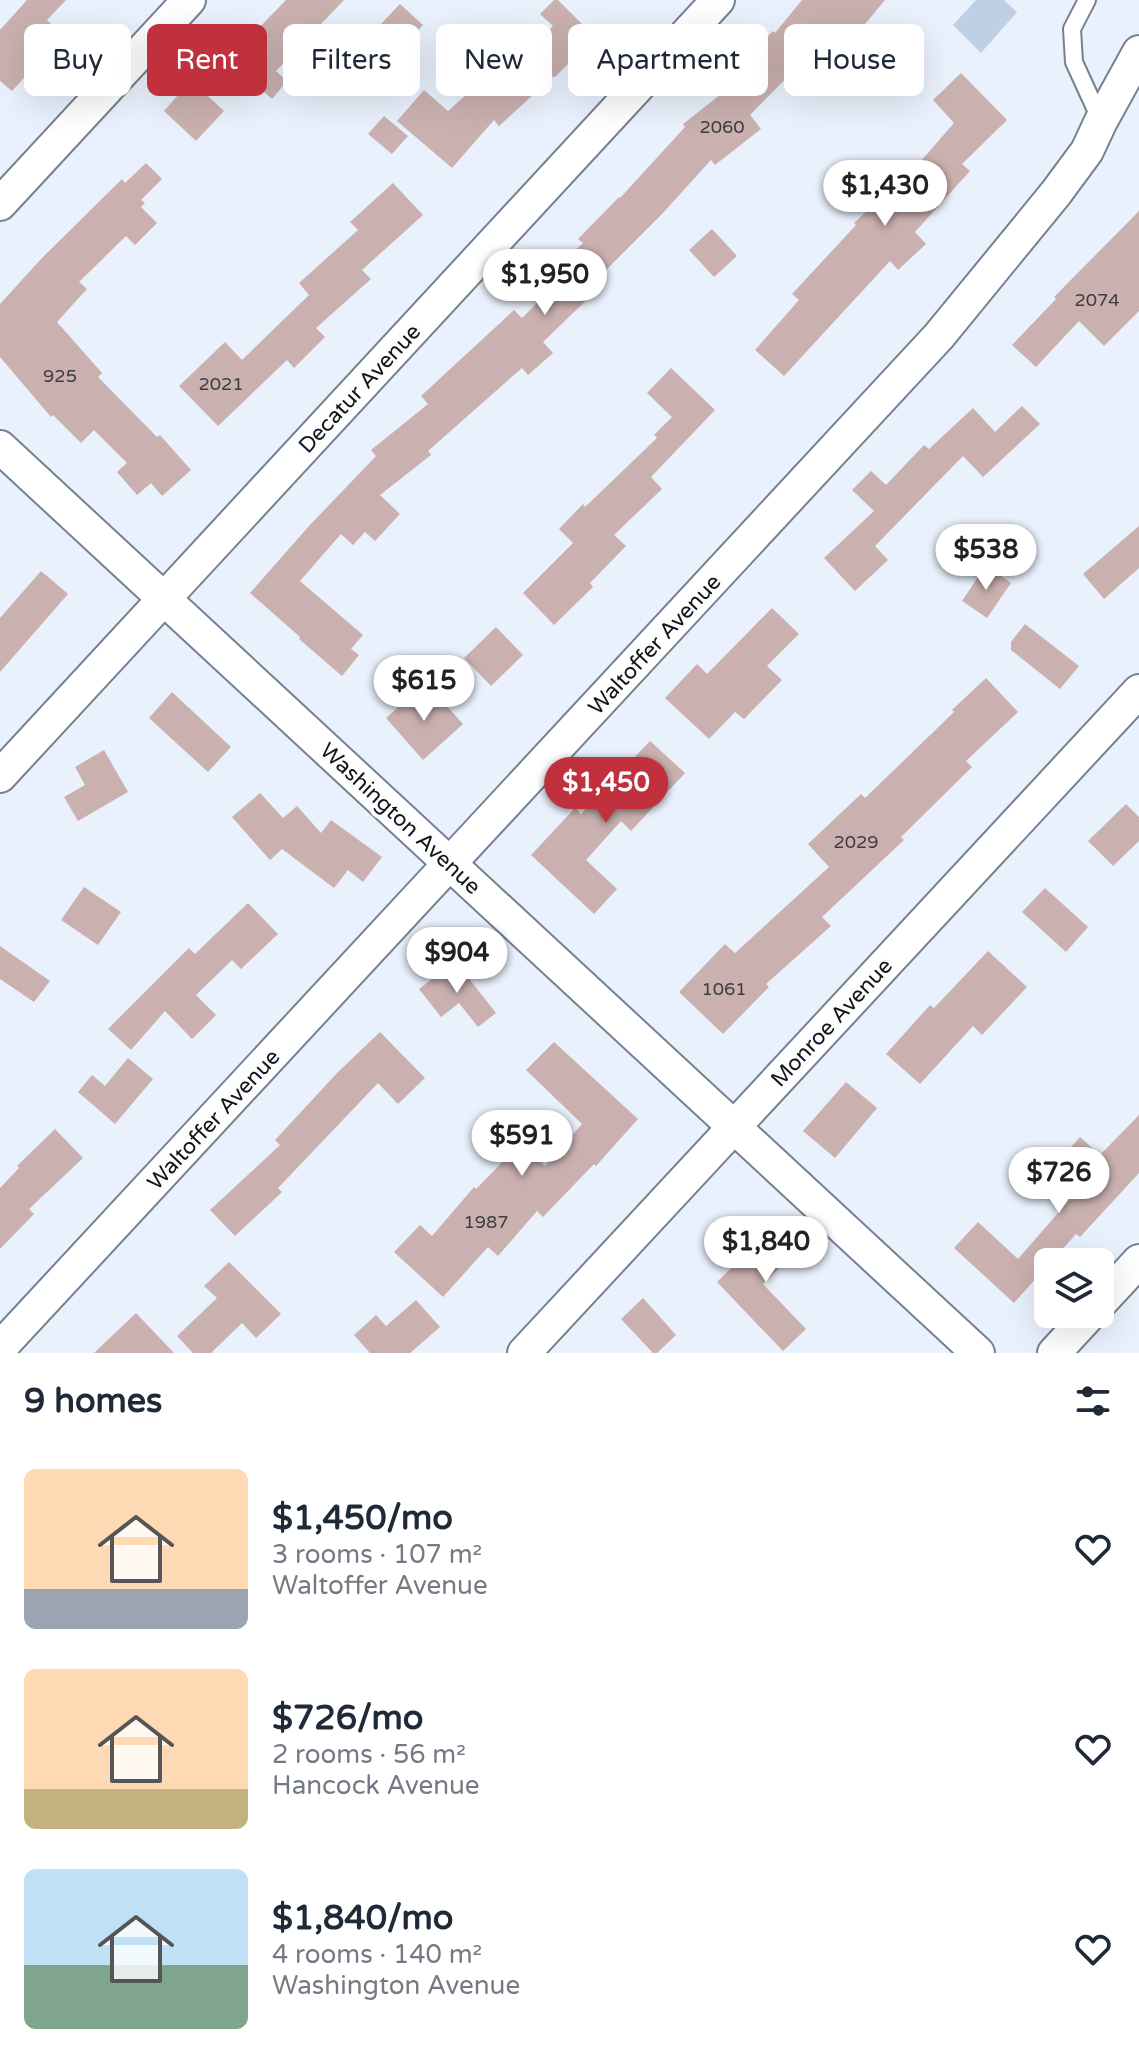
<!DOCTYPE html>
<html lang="en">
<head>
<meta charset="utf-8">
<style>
  body { margin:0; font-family:"Varela Round",sans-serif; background:#f6f6f7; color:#1f2937; height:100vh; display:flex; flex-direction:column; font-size:30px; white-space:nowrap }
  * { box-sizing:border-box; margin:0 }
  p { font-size:26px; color:#747a83 }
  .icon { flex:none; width:44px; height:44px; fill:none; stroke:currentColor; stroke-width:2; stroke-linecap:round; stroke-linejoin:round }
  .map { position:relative; height:1353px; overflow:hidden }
  .panel { display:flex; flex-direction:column; background:#fff; flex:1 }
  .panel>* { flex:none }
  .hud { position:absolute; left:24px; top:24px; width:1092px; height:72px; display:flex; gap:16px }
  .controls { position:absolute; left:1034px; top:1248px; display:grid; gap:16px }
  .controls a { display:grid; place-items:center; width:80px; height:80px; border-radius:12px; background:#fff; box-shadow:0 8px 32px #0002; font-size:40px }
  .price { position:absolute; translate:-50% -68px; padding:0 18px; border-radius:28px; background:#fff; color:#222; font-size:26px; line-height:52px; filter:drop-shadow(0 2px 4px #0008) }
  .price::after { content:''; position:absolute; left:50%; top:48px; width:24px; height:18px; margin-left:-12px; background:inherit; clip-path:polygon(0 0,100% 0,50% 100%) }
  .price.on { background:#c1313d; color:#fff }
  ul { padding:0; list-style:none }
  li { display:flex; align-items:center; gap:24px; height:200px; padding:0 24px }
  li span { display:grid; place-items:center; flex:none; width:224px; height:160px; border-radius:12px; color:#555 }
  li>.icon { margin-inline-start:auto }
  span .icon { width:96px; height:96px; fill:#fffc; stroke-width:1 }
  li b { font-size:34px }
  h2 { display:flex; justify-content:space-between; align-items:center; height:96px; padding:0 24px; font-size:34px }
  .chip { padding:0 28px; border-radius:12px; background:#fff; box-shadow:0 8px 32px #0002; font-size:28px; line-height:72px }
  .chip.on { background:#c1313d; color:#fff }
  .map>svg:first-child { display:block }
</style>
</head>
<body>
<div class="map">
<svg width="1139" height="1353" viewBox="0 0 1139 1353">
  <rect width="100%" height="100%" fill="#e9f1fc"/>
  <polygon fill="#c0d0e4" points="976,0 1004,0 1017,12 981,53 953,25"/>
  <g fill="#cab1b0">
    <polygon points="27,0 66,0 47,20 63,35 12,91 0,81 0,30"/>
    <polygon points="286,0 344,0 276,71 287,81 272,99 224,56 226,54 218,47 238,25 244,32 246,30 252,35"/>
    <polygon points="554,0 558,0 595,37 555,77 554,76 499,126 494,120 452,168 397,121 424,90 448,111 508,57 515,65 553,26 540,14"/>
    <polygon points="802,0 885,0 832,64 814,50 750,115 761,129 715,165 711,160 662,214 596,280 601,286 543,342 553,353 528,375 522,368 428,451 431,455 380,495 400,514 375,541 365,532 353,545 341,534 300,581 363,635 351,649 359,655 342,676 299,639 300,637 250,593 309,526 376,456 371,450 428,404 421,396 514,310 522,318 552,288 544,280 583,243 578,239 619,197 620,198 685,127 683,124 739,80 732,73 773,31 775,33"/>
    <polygon points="400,4 423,25 401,48 378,27"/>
    <polygon points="961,73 1007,120 962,164 970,171 915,232 926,244 898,270 890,261 784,376 755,350 799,300 792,294 856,225 854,223 882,197 886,201 954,123 933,100"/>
    <polygon points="187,85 196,85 224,111 196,141 164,111"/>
    <polygon points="384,116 408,136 392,154 368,134"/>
    <polygon points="146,163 162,179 141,200 145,203 141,207 157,223 135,245 126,236 79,282 87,289 57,322 102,373 98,377 157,437 160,435 191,470 162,496 151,483 137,495 117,472 127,463 94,430 81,443 53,415 51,417 0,357 0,304 41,259 122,179 125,183"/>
    <polygon points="393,183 423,215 362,270 371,279 316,328 325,337 294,368 287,360 218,426 179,386 225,342 242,360 309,295 299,283 358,230 350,222"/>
    <polygon points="1139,211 1139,311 1104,346 1079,321 1036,367 1012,345 1056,299 1054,297"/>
    <polygon points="712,229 737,256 714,277 689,250"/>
    <polygon points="671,368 715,410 651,477 662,489 614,535 626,546 590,583 593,587 554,625 523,593 573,543 559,529 583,504 585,507 657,438 654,435 672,417 647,393"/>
    <polygon points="1022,406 1040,424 983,477 963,456 875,546 888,560 855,591 824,558 874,511 852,490 871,471 886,485 924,445 929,449 973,408 995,432"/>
    <polygon points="1139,526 1139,568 1104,599 1083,574"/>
    <polygon points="986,565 1011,583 987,618 962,601"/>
    <polygon points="41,571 68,594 0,672 0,618"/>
    <polygon points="772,608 799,634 767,666 782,680 744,719 735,712 709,739 665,698 697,664 707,674"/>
    <polygon points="1025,624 1079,666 1060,689 1011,650 1011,642"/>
    <polygon points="496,627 523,655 491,686 464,658"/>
    <polygon points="986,678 1018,712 966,761 972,767 901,837 904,840 822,917 831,926 766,984 769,987 723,1034 679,992 725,944 735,953 829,867 808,844 861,794 865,798 954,712 952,710"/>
    <polygon points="416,691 425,703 436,694 463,724 423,760 386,718"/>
    <polygon points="172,692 231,747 208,772 149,718"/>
    <polygon points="650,741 685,773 631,831 621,821 586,860 617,889 594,914 531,855 575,808 581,814"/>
    <polygon points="104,750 128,792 78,821 64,797 85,785 75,767"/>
    <polygon points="260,793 283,818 297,806 321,833 331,820 382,857 363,882 348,870 334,888 282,849 270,860 232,817"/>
    <polygon points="1126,804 1139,817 1139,841 1113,866 1088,841"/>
    <polygon points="84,887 121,912 98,945 61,920"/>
    <polygon points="1045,888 1088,927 1066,952 1022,912"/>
    <polygon points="248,903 278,934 241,969 232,960 196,995 216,1015 192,1039 165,1011 131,1050 108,1029 189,948 195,954"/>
    <polygon points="0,946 50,981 34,1002 0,979"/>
    <polygon points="988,951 1027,987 982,1035 973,1026 920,1084 886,1054 930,1005 934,1008"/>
    <polygon points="455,961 496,1013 478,1027 459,1003 441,1017 419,989"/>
    <polygon points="380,1032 425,1078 398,1104 378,1083 278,1188 282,1192 235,1236 210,1210 280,1145 275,1140 338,1072"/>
    <polygon points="554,1042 638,1119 596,1166 594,1164 543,1217 537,1211 498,1256 488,1247 443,1297 394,1252 420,1225 432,1236 474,1187 476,1189 521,1143 545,1166 582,1124 526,1070"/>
    <polygon points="128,1058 153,1079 115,1124 78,1092 92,1075 105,1086"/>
    <polygon points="846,1082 877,1108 835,1158 803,1131"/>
    <polygon points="1139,1115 1139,1173 1080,1237 1076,1234 1051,1262 1048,1262 1048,1265 1014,1303 954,1248 978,1222 1018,1259 1085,1182 1060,1159 1080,1137 1100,1155"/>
    <polygon points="55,1129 83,1158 29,1209 34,1214 0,1249 0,1188 19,1168 17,1166"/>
    <polygon points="782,1218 806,1242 763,1284 806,1329 783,1351 717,1282"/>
    <polygon points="229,1262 281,1314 256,1338 242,1323 211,1353 193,1353 177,1336 217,1298 204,1286"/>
    <polygon points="643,1298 676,1335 657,1353 653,1353 621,1319"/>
    <polygon points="416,1300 440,1327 410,1353 370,1353 354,1335 376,1315 386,1326"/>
    <polygon points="136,1313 174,1353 94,1353"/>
  </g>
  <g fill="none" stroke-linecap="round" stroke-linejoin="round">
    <g stroke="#758191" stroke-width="20">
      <polyline id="service" points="1087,0 1072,29 1074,62 1101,121"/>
    </g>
    <g stroke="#758191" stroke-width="36">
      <g id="minor">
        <polyline points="0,204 189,0"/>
        <polyline points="0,447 978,1353"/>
        <polyline points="0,776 718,0"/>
        <polyline points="1100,1303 1139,1261"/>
        <polyline points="0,1348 939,336 1056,193 1087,151 1101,121 1139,52"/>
        <polyline points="524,1353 1139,691"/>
        <polyline points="1054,1353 1090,1314"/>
      </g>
    </g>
    <use href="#service" stroke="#fff" stroke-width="16"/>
    <use href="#minor" stroke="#fff" stroke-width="32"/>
  </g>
  <g text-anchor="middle" stroke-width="8" stroke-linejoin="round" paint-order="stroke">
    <g font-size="18" fill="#3e3c40">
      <text x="722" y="133">2060</text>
      <text x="1097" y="306">2074</text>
      <text x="60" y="382">925</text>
      <text x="221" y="390">2021</text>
      <text x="856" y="848">2029</text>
      <text x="724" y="995">1061</text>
      <text x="486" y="1228">1987</text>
    </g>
    <g font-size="22" fill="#10151b" stroke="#fdfdfd">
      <text transform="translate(359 388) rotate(-47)" y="8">Decatur Avenue</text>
      <text transform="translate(654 644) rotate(-47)" y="8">Waltoffer Avenue</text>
      <text transform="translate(401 818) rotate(43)" y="8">Washington Avenue</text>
      <text transform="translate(831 1022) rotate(-47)" y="8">Monroe Avenue</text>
      <text transform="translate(213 1119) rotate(-47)" y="8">Waltoffer Avenue</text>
    </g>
  </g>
</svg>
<div class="controls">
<a><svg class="icon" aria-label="layers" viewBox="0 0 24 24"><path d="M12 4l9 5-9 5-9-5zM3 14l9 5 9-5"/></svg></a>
</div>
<b class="price" style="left:885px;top:228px">$1,430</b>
<b class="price" style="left:545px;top:317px">$1,950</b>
<b class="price" style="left:986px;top:592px">$538</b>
<b class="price" style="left:424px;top:723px">$615</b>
<b class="price on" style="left:606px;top:825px">$1,450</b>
<b class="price" style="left:457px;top:995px">$904</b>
<b class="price" style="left:522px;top:1178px">$591</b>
<b class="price" style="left:1059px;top:1215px">$726</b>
<b class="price" style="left:766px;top:1284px">$1,840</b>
<div class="hud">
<a class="chip">Buy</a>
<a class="chip on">Rent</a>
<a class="chip">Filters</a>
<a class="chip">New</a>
<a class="chip">Apartment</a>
<a class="chip">House</a>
</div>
</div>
<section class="panel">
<h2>9 homes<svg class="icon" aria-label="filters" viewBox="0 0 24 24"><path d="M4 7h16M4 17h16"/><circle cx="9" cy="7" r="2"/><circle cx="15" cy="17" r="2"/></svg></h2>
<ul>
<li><span style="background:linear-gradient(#ffd9b3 75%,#9aa5b1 0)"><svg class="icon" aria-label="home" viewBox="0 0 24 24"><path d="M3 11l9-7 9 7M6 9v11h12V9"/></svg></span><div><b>$1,450/mo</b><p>3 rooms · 107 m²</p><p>Waltoffer Avenue</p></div><svg class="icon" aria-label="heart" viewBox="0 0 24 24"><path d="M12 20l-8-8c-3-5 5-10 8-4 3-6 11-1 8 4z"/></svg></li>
<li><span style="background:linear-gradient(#ffd9b3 75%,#c2b280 0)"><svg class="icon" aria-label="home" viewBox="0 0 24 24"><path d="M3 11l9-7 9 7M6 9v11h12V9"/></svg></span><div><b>$726/mo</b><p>2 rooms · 56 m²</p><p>Hancock Avenue</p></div><svg class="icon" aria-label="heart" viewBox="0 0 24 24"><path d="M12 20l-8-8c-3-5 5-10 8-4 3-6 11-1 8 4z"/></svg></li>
<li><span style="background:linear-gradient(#bfe0f5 60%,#7fa58c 0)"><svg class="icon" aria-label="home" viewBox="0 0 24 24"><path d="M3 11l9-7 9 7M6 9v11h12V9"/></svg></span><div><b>$1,840/mo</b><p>4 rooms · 140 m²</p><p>Washington Avenue</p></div><svg class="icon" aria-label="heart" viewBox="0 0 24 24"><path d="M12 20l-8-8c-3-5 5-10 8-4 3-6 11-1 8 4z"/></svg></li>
</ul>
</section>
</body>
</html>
